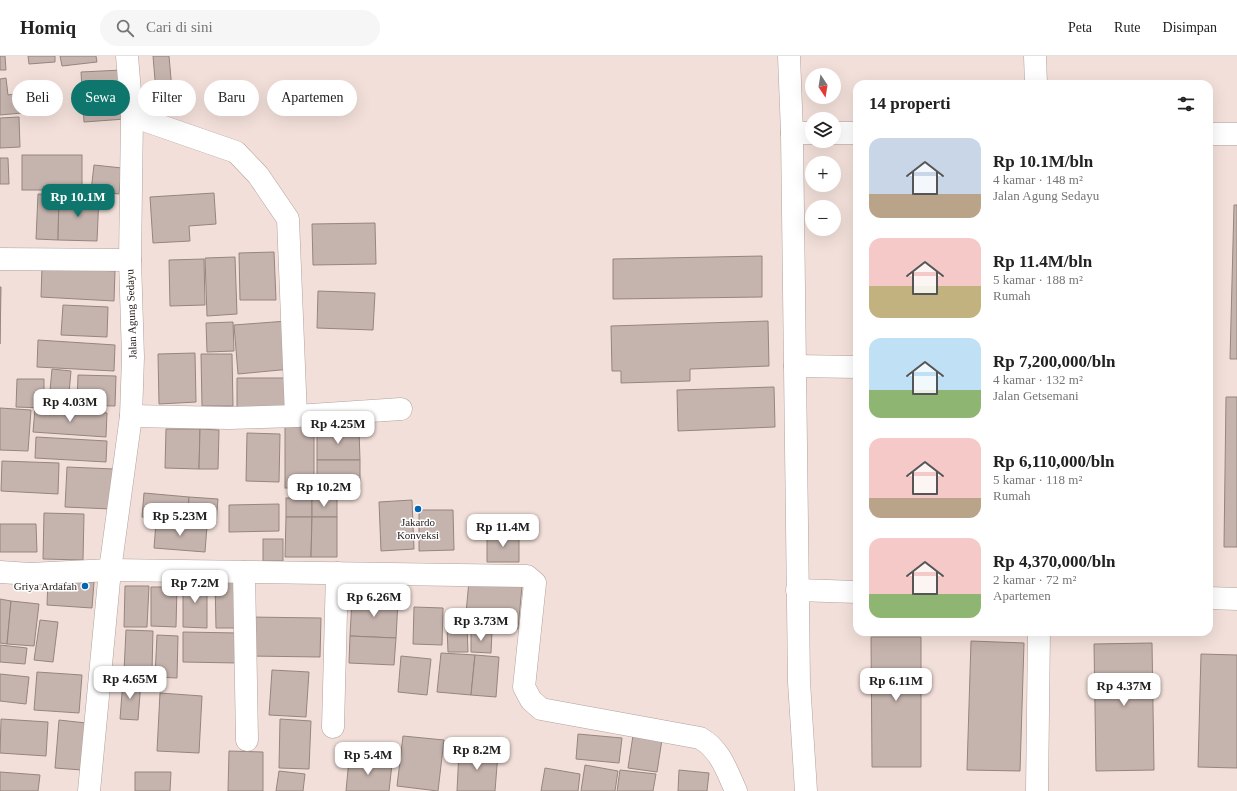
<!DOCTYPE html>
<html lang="id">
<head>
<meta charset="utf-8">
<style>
  body { margin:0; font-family:Georgia,serif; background:#f6f6f6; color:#222; height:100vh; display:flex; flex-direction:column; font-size:15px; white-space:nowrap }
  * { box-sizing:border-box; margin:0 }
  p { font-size:13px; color:#767676 }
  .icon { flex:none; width:22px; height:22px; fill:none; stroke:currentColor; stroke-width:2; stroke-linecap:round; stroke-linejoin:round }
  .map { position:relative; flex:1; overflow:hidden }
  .sheet { position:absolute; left:853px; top:24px; width:360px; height:556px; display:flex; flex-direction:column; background:#fff; border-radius:12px; box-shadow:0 4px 16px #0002 }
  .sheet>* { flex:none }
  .top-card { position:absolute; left:12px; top:24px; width:380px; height:36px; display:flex; gap:8px }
  .needle { width:26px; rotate:168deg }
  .fabs { position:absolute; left:805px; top:12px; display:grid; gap:8px }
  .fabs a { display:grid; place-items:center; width:36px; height:36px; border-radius:50%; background:#fff; box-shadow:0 4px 16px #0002; font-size:20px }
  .price { position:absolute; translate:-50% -34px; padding:0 9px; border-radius:8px; background:#fff; color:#222; font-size:13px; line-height:26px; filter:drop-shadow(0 1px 2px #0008) }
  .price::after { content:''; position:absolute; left:50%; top:24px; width:12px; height:9px; margin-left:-6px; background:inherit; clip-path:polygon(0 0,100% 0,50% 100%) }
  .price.active { background:#0f766e; color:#fff }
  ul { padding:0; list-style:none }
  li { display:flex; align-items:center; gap:12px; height:100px; padding:0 16px }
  li span { display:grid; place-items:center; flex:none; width:112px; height:80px; border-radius:12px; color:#555 }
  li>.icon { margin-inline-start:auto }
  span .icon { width:48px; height:48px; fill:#fffc; stroke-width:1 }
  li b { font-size:17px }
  h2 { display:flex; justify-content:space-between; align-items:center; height:48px; padding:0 16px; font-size:17px }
  .chip { padding:0 14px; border-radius:18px; background:#fff; box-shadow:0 4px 16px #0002; font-size:14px; line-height:36px }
  .chip.active { background:#0f766e; color:#fff }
  header { display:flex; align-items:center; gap:24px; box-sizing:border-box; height:56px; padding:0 20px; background:#fff; border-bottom:1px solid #e0e0e0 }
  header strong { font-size:19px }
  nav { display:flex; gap:22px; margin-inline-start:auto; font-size:14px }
  .search { width:280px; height:36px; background:#f6f6f6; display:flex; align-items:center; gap:10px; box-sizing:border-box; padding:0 14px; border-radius:22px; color:#767676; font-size:15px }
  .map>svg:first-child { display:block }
</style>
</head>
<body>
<header>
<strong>Homiq</strong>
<div class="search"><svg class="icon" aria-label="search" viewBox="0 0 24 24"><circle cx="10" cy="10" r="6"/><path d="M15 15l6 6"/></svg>Cari di sini</div>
<nav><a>Peta</a><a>Rute</a><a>Disimpan</a></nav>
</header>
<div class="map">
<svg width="1237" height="735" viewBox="0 0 1237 735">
  <rect width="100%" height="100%" fill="#f2dfd9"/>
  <g fill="#c5b3ad" stroke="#96857f">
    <polygon points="0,0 5,0 6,14 0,14"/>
    <polygon points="28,0 55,0 55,6 29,8"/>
    <polygon points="60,0 96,0 97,6 62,10"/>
    <polygon points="153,0 169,0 172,34 156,36"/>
    <polygon points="122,14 125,63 84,66 81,16"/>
    <polygon points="6,22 8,39 20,37 22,57 0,59 0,23"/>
    <polygon points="19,61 20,91 0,92 0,62"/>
    <rect x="22" y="99" width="60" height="35"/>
    <polygon points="0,102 8,102 9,128 0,128"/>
    <polygon points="94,109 122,112 119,138 91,135"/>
    <polygon points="214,137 216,168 189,170 190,185 153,187 150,141"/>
    <polygon points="38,138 59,139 58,184 36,183"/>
    <polygon points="59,139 99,140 97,185 58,184"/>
    <polygon points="1234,149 1237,149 1237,303 1230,303"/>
    <polygon points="375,167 376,208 313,209 312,168"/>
    <polygon points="274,196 276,244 240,244 239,197"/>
    <polygon points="762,200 762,241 613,243 613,203"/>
    <polygon points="235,201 237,258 207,260 205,202"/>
    <polygon points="204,203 205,249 170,250 169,204"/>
    <polygon points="42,211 115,215 114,245 41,241"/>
    <polygon points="0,231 1,231 0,288"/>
    <polygon points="318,235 375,237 373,274 317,272"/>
    <polygon points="63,249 108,251 107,281 61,279"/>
    <polygon points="287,265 291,313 238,318 234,269"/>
    <polygon points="768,265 769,310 690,313 690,325 621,327 621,315 612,315 611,270"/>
    <polygon points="233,266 234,295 207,296 206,267"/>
    <polygon points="38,284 115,289 114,315 37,311"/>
    <polygon points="195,297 196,346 159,348 158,298"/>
    <polygon points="201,298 232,298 233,350 202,350"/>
    <polygon points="52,313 71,315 68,348 49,346"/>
    <polygon points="78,319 116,320 115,350 77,349"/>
    <polygon points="237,322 287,322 287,353 237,354"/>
    <polygon points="17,323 44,323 44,352 16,351"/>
    <polygon points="774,331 775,371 678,375 677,334"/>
    <polygon points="1226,341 1237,341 1237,491 1224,491"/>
    <polygon points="0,352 31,354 28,395 0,394"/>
    <polygon points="35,353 107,357 106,381 33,376"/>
    <rect x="285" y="370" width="29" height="62"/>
    <polygon points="166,373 200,373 199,413 165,412"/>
    <polygon points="200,373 219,374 218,413 199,413"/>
    <polygon points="359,374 360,404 317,404 317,375"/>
    <polygon points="247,377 280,378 279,426 246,425"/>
    <polygon points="36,381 107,385 106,406 35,402"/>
    <polygon points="317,404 360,404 360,433 317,434"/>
    <polygon points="2,405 59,407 58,438 1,435"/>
    <polygon points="67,411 114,413 111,453 65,451"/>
    <polygon points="144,437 189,441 187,465 142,461"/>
    <polygon points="189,441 218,443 216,467 187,465"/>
    <rect x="286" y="442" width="26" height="19"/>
    <rect x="312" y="442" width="25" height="19"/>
    <polygon points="412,444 414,493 381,495 379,446"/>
    <polygon points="279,448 279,475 229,476 229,449"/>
    <polygon points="419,454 453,454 454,494 419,495"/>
    <polygon points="44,457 84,458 83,504 43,503"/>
    <polygon points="286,461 312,461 311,501 285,501"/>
    <polygon points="312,461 337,461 337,501 311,501"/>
    <polygon points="156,466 207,470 205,496 154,492"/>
    <polygon points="0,468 36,468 37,496 0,496"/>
    <polygon points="519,477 519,506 487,506 487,478"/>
    <rect x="263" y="483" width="20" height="22"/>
    <polygon points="48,523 94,526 92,552 47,549"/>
    <polygon points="215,524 240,524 240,572 216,572"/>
    <polygon points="183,525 207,525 207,572 183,571"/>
    <polygon points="469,525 522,530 518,573 465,568"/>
    <polygon points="125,530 149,530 147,571 124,571"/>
    <polygon points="151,531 177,531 176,571 151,570"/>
    <polygon points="0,543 11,545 7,588 0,587"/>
    <polygon points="352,543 398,545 396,582 350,580"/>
    <polygon points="11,545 39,548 34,590 7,588"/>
    <polygon points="414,551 443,552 442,589 413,588"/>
    <polygon points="248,561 321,562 320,601 248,600"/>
    <polygon points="40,564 58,566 53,606 34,604"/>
    <polygon points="467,570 468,596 448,596 447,571"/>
    <polygon points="126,574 153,575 152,615 124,615"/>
    <polygon points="471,575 492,575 491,597 471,596"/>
    <polygon points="183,576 238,577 237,607 183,606"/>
    <polygon points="157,579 178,580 177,622 155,621"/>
    <polygon points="350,580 396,582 394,609 349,607"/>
    <polygon points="871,581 921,581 921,711 872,711"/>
    <polygon points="971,585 1024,587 1020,715 967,714"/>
    <polygon points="1152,587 1154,714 1096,715 1094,588"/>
    <polygon points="0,589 27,592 25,608 0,606"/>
    <polygon points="441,597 475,599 471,639 437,636"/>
    <polygon points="1201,598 1237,599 1237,712 1198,711"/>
    <polygon points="475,599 499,601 496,641 471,639"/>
    <polygon points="401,600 431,603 427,639 398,636"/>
    <polygon points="272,614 309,616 306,661 269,659"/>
    <polygon points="37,616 82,619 79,657 34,654"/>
    <polygon points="0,618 29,621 26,648 0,645"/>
    <polygon points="123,624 141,625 138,664 120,663"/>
    <polygon points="160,637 202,640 199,697 157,695"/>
    <polygon points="1,663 48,666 46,700 0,697"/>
    <polygon points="280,663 311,665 309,713 279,712"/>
    <polygon points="59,664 86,667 82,714 55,712"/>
    <polygon points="634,673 663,677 657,716 628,712"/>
    <polygon points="578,678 622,682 619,707 576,703"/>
    <polygon points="403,680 444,684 438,735 397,730"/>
    <polygon points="229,695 263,696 263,735 228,735"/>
    <polygon points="459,695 498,697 495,735 457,735"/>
    <polygon points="349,703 392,708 389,735 346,735"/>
    <polygon points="585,709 618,715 615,735 581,735"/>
    <polygon points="545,712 580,718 578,735 541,735"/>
    <polygon points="620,714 656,718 653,735 617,735"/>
    <polygon points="679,714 709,717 707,735 678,735"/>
    <polygon points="279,715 305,718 303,735 276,735"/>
    <polygon points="0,716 40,719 38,735 0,735"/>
    <polygon points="135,716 171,716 170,735 135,735"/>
  </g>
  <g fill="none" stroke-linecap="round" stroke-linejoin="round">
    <g stroke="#b2a19b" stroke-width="23">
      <g id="minor">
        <polyline points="789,0 792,77"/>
        <polyline points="1035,0 1036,28"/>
        <polyline points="132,60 236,96 258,119 288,163 296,360"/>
        <polyline points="834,77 857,77"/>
        <polyline points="1209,78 1237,78"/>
        <polyline points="0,203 130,204"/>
        <polyline points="795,310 857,311"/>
        <polyline points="131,360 229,362 296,360 401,353"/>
        <path d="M0,516L30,518L110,514L527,520L535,527L524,631L531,644L541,653L700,682C720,693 727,715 736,735"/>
        <polyline points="244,516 247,684"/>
        <polyline points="797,534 857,536"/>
        <polyline points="1209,542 1237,543"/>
        <polyline points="333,671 337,517"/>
        <polyline points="89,735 110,514 131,360 133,301 130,204 132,60 127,0"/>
        <polyline points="806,735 799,626 792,77 812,77"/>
        <polyline points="1037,735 1039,576"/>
      </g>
    </g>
    <use href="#minor" stroke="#fff" stroke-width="22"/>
  </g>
  <g fill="#0366b3" stroke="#fff" stroke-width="1.5">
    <circle cx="418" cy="453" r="4"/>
    <circle cx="85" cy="530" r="4"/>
  </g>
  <g text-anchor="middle" stroke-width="3" stroke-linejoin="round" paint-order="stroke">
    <g font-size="11" fill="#211b18" stroke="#fff">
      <text transform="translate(131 258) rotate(-92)" y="4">Jalan Agung Sedayu</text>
    </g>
    <g font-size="11" fill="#211b18" stroke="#fff">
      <text x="418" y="470">Jakardo<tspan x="418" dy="13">Konveksi</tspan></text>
      <text x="77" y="534" text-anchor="end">Griya Ardafah</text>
    </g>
  </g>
</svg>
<div class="fabs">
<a><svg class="needle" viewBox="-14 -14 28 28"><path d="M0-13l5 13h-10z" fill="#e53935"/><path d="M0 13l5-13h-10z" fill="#767676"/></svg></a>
<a><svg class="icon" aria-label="layers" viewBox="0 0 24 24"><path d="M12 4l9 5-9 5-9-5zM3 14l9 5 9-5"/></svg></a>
<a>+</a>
<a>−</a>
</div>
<b class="price active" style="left:78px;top:162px">Rp 10.1M</b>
<b class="price" style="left:70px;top:367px">Rp 4.03M</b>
<b class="price" style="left:338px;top:389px">Rp 4.25M</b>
<b class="price" style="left:324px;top:452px">Rp 10.2M</b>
<b class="price" style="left:180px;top:481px">Rp 5.23M</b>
<b class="price" style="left:503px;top:492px">Rp 11.4M</b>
<b class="price" style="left:195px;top:548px">Rp 7.2M</b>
<b class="price" style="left:374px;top:562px">Rp 6.26M</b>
<b class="price" style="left:481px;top:586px">Rp 3.73M</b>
<b class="price" style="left:130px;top:644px">Rp 4.65M</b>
<b class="price" style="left:896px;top:646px">Rp 6.11M</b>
<b class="price" style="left:1124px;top:651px">Rp 4.37M</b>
<b class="price" style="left:477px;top:715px">Rp 8.2M</b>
<b class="price" style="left:368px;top:720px">Rp 5.4M</b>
<div class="top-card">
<a class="chip">Beli</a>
<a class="chip active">Sewa</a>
<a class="chip">Filter</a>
<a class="chip">Baru</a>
<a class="chip">Apartemen</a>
</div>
<section class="sheet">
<h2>14 properti<svg class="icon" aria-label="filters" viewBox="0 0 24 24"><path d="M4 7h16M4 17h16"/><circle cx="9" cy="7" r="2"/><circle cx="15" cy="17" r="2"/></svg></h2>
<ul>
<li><span style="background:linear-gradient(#c9d6e8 70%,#b9a48a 0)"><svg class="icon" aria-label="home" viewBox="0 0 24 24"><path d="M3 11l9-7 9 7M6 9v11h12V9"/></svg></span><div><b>Rp 10.1M/bln</b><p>4 kamar · 148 m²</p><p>Jalan Agung Sedayu</p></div></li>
<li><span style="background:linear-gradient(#f6c9c9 60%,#c2b280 0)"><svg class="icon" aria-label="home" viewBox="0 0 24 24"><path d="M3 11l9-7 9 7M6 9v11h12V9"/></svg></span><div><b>Rp 11.4M/bln</b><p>5 kamar · 188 m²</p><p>Rumah</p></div></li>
<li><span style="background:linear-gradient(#bfe0f5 65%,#8fb573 0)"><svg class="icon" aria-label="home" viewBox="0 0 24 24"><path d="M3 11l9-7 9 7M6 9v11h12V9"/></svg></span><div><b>Rp 7,200,000/bln</b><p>4 kamar · 132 m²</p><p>Jalan Getsemani</p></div></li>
<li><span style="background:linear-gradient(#f6c9c9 75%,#b9a48a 0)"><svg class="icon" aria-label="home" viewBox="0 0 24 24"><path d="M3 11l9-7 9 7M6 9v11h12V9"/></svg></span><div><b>Rp 6,110,000/bln</b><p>5 kamar · 118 m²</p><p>Rumah</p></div></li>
<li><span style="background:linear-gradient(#f6c9c9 70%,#8fb573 0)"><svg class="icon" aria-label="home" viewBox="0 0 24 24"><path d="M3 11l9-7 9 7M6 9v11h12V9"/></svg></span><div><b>Rp 4,370,000/bln</b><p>2 kamar · 72 m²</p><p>Apartemen</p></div></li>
</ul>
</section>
</div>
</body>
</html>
